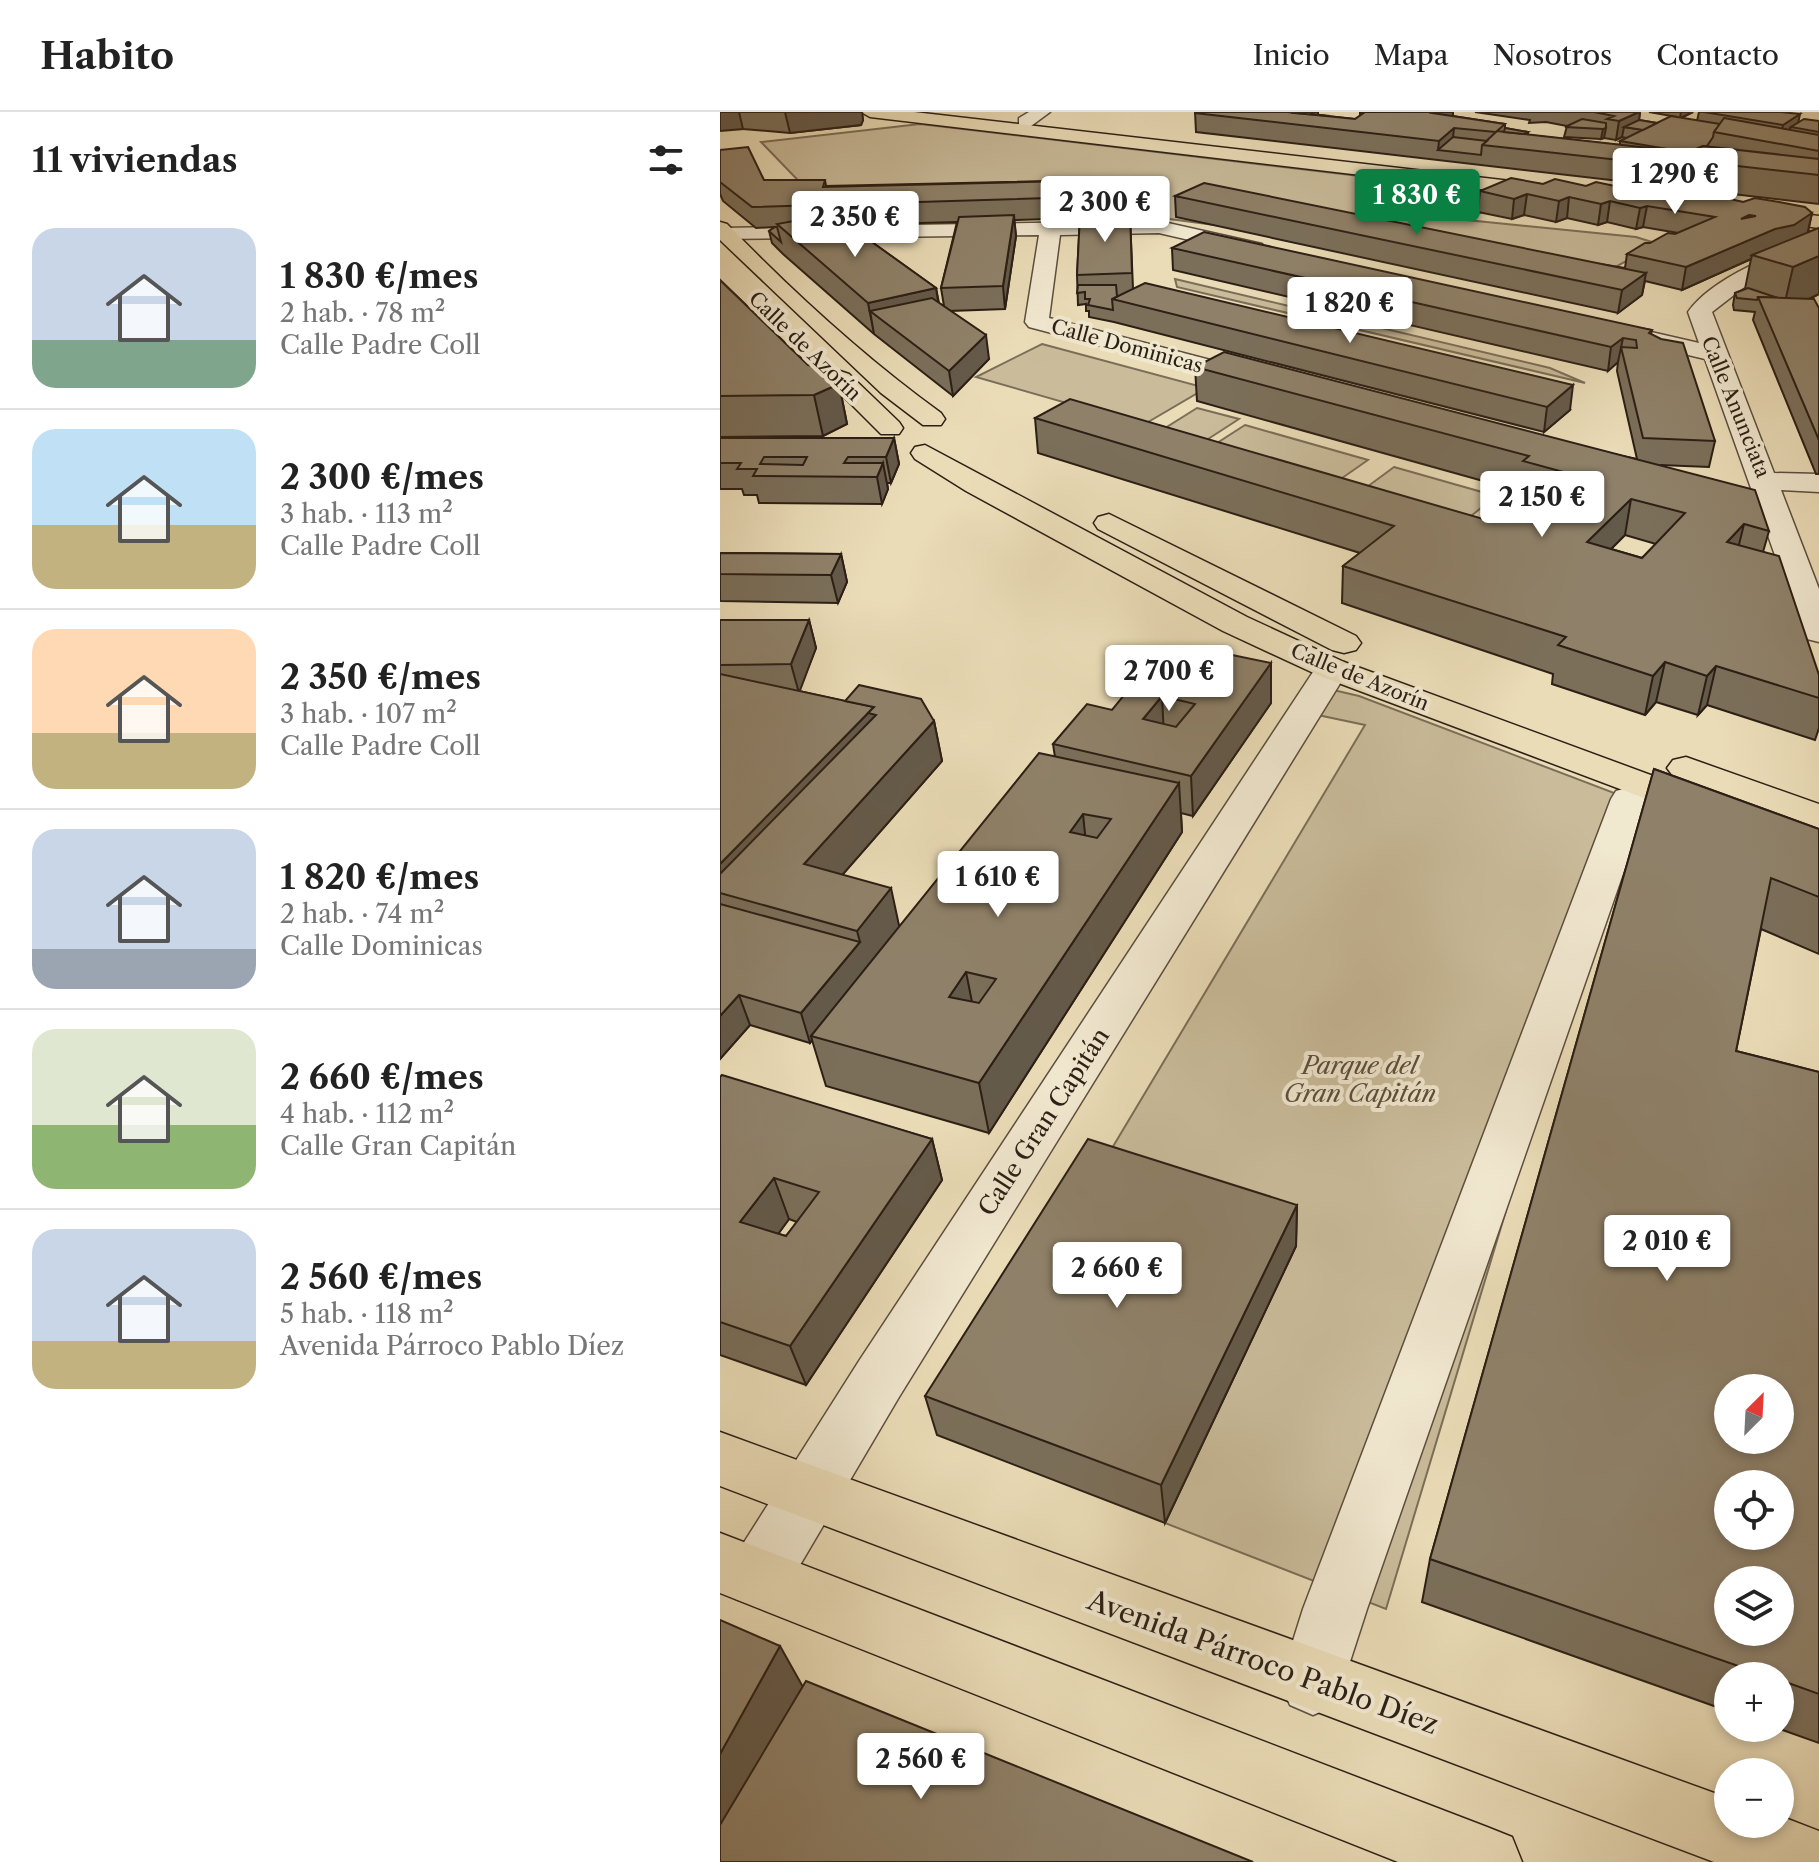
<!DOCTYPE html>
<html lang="es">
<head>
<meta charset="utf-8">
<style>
  body { margin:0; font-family:"Libre Caslon Text",serif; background:#f2f2f2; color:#222; height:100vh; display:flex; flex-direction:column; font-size:30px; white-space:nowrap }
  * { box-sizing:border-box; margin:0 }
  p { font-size:26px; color:#767676 }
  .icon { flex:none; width:44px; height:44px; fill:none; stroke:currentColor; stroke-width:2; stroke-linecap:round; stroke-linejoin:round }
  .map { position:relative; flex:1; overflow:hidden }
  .sheet { display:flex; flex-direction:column; background:#fff; width:720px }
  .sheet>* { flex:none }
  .needle { width:52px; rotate:24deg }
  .buttons { position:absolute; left:994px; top:1262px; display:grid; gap:16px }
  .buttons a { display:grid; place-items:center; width:80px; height:80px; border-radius:50%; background:#fff; box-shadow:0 4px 12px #0003; font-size:40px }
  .price { position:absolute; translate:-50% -68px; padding:0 18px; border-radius:8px; background:#fff; color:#222; font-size:26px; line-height:52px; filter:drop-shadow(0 2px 4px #0008) }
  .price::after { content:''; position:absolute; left:50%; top:48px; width:24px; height:18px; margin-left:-12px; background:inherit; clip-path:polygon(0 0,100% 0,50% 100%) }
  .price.on { background:#0b8043; color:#fff }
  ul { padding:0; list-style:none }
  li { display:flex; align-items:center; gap:24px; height:200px; padding:0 32px }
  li+li { border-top:2px solid #e0e0e0 }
  li span { display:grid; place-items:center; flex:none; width:224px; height:160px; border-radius:24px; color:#555 }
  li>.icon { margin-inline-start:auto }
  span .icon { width:96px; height:96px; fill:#fffc; stroke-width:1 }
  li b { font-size:34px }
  h2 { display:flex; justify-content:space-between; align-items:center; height:96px; padding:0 32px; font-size:34px }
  header { display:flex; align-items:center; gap:48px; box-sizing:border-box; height:112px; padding:0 40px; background:#fff; border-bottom:2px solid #e0e0e0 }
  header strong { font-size:38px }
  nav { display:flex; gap:44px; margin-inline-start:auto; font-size:28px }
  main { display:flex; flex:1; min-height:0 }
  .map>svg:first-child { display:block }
</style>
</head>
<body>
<header>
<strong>Habito</strong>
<nav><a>Inicio</a><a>Mapa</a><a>Nosotros</a><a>Contacto</a></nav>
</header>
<main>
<section class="sheet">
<h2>11 viviendas<svg class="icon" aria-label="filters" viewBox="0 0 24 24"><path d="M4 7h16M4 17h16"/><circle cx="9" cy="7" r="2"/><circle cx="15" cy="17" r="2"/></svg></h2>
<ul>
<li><span style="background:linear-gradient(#c9d6e8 70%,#7fa58c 0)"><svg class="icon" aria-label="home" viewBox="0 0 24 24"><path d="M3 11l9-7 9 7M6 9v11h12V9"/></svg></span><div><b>1 830 €/mes</b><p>2 hab. · 78 m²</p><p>Calle Padre Coll</p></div></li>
<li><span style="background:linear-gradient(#bfe0f5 60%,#c2b280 0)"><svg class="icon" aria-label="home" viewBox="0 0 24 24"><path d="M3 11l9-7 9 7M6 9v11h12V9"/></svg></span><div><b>2 300 €/mes</b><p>3 hab. · 113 m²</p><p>Calle Padre Coll</p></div></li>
<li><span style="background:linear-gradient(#ffd9b3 65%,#c2b280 0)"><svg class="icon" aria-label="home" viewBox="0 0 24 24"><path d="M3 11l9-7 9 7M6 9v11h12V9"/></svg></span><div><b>2 350 €/mes</b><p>3 hab. · 107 m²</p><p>Calle Padre Coll</p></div></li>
<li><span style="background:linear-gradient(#c9d6e8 75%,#9aa5b1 0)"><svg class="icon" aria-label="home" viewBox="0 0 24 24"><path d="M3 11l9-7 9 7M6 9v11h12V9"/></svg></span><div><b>1 820 €/mes</b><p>2 hab. · 74 m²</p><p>Calle Dominicas</p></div></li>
<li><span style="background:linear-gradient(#dfe7d0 60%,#8fb573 0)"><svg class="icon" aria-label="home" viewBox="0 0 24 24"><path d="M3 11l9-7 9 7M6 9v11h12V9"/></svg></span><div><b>2 660 €/mes</b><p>4 hab. · 112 m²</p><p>Calle Gran Capitán</p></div></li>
<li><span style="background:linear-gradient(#c9d6e8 70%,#c2b280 0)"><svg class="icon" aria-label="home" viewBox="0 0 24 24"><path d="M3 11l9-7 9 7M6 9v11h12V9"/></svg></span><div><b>2 560 €/mes</b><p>5 hab. · 118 m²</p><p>Avenida Párroco Pablo Díez</p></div></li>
</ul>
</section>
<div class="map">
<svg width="1099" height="1750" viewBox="0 0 1099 1750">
  <rect width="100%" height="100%" fill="#eadcb7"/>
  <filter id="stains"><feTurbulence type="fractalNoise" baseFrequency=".0025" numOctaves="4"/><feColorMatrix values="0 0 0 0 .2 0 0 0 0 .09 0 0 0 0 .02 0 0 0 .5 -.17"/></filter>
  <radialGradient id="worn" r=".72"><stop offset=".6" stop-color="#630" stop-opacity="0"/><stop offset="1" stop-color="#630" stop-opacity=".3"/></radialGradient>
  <g fill="#cabc9b" stroke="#7b6e58" stroke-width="2">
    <polygon points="200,12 775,80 782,89 747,108 916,125 932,130 932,135 879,164 427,104 427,80 97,88 41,30"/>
    <polygon points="455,167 830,256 865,271 457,175"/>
    <polygon points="322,232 486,276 423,313 256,265"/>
    <polygon points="477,296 519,307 465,342 423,330"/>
    <polygon points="525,313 648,348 602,380 477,344"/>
    <polygon points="674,355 776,384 736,416 632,386"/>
    <polygon points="609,577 639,584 910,687 666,1497 445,1411 576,1134 373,1068 645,613 593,602"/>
  </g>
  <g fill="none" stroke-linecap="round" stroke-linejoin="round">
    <g stroke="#5c4e3e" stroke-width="3">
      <g id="minor">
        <polygon points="309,0 330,0 311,14 299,14 299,6"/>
        <polygon points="439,109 542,132 545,137 534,143 439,121 340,123 329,206 548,263 552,268 548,273 539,276 309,215 305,210 319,123 0,127 0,117 5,116"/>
        <path d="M1099,129V143L1023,176L992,200L1054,361L1099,362V380L1061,378L1099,477V530L1087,527L1082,520L1039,398L968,384L964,378L968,372L978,369L1032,379L985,247L897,226L893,221L905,214L979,231L968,200C992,166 1059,138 1099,129Z"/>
        <polygon points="612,547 624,550 629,557 179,1285 60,1487 38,1495 16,1487 7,1465 16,1443 139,1249 595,557 600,550"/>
        <polygon points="910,675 924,679 929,687 647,1497 616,1593 593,1603 570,1593 560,1570 583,1497 891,687 896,679"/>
      </g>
    </g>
    <g stroke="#2c1f15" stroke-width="3">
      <g id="major">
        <polygon points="141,0 194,0 835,74 845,80 835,86 150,5"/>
        <polygon points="1030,96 1099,104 1099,116 1023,106 1020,102"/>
        <path d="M0,110L7,112C73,180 145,246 221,301L225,307L221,313H203L161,281L0,128Z"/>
        <polygon points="120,259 129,262 179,310 183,316 179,322 161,322 111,272 107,267 111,262"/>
        <polygon points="205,333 527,505 624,550 1099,725 1099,752 600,564 503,519 246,379 195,347 191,341 195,335"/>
        <polygon points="389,402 636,524 641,531 636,538 624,541 612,538 378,417 374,411 378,405"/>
        <polygon points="966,645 1099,692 1099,717 953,664 947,656 953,648"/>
        <polygon points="0,1320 1008,1686 1008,1712 1060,1712 1060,1704 1099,1719 1099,1750 994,1750 0,1374"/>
        <polygon points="0,1421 767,1715 792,1725 802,1750 678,1750 0,1481"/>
      </g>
    </g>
    <use href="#minor" fill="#f1e8d0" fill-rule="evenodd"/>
    <use href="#major" fill="#eadcb7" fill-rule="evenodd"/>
  </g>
  <g fill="#7b6f5a" stroke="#2c1f15" stroke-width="2" fill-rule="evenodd">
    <polygon points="0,0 142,0 143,8 141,13 70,21 23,17"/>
    <polygon points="475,0 598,0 598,3 635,7 640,4 640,0 733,0 733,4 785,12 785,16 808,20 808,23 900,33 900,29 907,26 902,25 896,28 884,26 881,27 844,25 847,14 826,10 809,11 810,8 755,0 920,0 919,8 937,11 957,5 929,0 973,0 961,6 977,9 979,0 1061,0 1079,10 1099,9 1099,92 476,20"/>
    <path d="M0,38L44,68H105L106,74L426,67L427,104H410L413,177L850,298L824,320L394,210L369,205V199H366V192L358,193L357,163L360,106L294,108L296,124L285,197L230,199L269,247L233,284L154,222L63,142L52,131L49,119L55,115L36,116L3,89L0,82ZM237,110L221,176L224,194L219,191L216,176L128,113Z"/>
    <path d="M823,72L909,77L947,81L1023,90L1092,101L1088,120L1099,116V182L1090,187L1099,196V362H1096L1033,208L1035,200L1014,198L1013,193L1015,181L1025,177L1031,147L962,178L925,169L922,183L898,201L456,105L455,84L905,156L907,142L958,121L923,115L916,117L887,110L878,113L847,106L836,110L804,103L792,107L758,100L760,79ZM1029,103L1036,104L1021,107Z"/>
    <path d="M452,136L932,218L931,222L995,329L989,355L940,353L1049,419L1043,440L1099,586V616L1095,628L987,593L978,603L936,590L925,603L832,572L833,562L622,491L623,454L640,441L318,341L315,306L770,409L820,411L837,396L799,385V379L477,289L475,255L917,347L897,259L898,250L888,259L453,158ZM905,423L936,432L922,446L891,437Z"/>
    <polygon points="0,168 88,253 119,272 127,312 103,324 0,325"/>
    <polygon points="0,326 174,326 179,352 171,371 167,371 168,377 162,392 39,391 37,383 24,383 22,377 0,377"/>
    <polygon points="0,441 121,442 127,470 118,491 0,489"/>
    <polygon points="0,508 89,508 96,536 79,579 214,609 222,649 122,763 180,814 335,645 333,632 471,552 551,551 551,591 473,704 461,701 462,720 269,1021 106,974 92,928 90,931 30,913 0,947"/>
    <polygon points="934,657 1099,717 1099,842 1041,817 1016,939 1099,960 1099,1631 1057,1616 1060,1616 1060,1564 1008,1564 1008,1599 702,1490 710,1447"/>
    <path d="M0,965L212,1027L222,1068L86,1273L0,1243ZM69,1107L77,1110L66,1124L58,1122Z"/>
    <polygon points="577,1093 576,1134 445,1411 217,1323 205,1284"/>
  </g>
  <g fill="#645a4a" stroke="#2c1f15" stroke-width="2">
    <polygon points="0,0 19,0 23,17 0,19"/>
    <polygon points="65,0 142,0 143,8 141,13 70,21"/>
    <polygon points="714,0 733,0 732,10 711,20"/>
    <polygon points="919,0 920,0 918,17 904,15 902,25 896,28 899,9"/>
    <polygon points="961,0 973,0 960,6"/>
    <polygon points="1080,2 1078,12 1071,15 1070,17 1061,23 1063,13"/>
    <polygon points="734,16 732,35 718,38 719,29"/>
    <polygon points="886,16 884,26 881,27 883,17"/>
    <polygon points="807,82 804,103 792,107 794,87"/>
    <polygon points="849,85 847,106 836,110 839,89"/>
    <polygon points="890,89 887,110 878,113 881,92"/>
    <polygon points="927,94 923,115 916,117 920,96"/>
    <polygon points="1092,101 1087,123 1032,143 1031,147 962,178 966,155"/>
    <polygon points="294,103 296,124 285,197 283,174"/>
    <polygon points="1099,144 1099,182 1074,194 1065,190 1073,155"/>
    <polygon points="926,161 922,183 898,201 902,178"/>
    <polygon points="216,176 221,208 150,199 154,222 148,191"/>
    <polygon points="266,223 269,247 233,284 229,259"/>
    <polygon points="903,226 898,250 888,259 891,235"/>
    <polygon points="119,272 127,312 103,324 94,283"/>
    <polygon points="853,273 850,298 824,320 827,295"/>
    <polygon points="174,326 179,352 171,371 166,345"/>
    <polygon points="163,351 168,377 162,392 157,365"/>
    <polygon points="911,387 905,423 861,467 867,430"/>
    <polygon points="1024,412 1015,449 1007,430"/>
    <polygon points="121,442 127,470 118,491 111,463"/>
    <polygon points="89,508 96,536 79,581 71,552"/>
    <polygon points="945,550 936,590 925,603 933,564"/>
    <polygon points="551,551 551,591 473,704 471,664"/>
    <polygon points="996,554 987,593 978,603 987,564"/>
    <polygon points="442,584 444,624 423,607"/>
    <polygon points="154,595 165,643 0,781 0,752"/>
    <polygon points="214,609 222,649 96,793 84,752"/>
    <polygon points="459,671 462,720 269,1021 259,971"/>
    <polygon points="363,702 368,751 350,720"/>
    <polygon points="171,776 180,818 91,924 92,928 90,931 81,901 140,830 137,819"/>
    <polygon points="246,860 256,910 229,885"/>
    <polygon points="19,883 30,913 0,947 0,904"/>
    <polygon points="212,1027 222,1068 86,1273 70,1234"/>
    <polygon points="54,1066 69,1107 37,1151 20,1110"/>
    <polygon points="577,1093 576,1134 445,1411 441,1373"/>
    <polygon points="60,1534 83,1575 0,1731 0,1642"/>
  </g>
  <g fill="#8f8169" stroke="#2c1f15" stroke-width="2" fill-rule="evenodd">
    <polygon points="475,0 567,0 635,7 645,0 714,0 712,1 785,12 777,19 965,40 900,29 951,4 1000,12 994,20 993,25 987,34 983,34 954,47 953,54 762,33 776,20 734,16 719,29 475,1"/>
    <polygon points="574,0 593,0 591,2 610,4 573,1"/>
    <polygon points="874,0 919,0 899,9 887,7 894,4"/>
    <polygon points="984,0 1061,0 1080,2 1063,13"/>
    <polygon points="1004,6 1099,23 1099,39 994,20"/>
    <polygon points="862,7 886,11 886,16 883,17 845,15"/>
    <polygon points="1084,7 1099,9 1099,20 1071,15"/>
    <polygon points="919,8 937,11 923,18 904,15"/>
    <polygon points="785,16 808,20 804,22 784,20"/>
    <polygon points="733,25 767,29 762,33 761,43 718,38"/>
    <polygon points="983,34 1099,47 1099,63 954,47"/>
    <polygon points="28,35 44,68 105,68 103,75 426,67 426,83 32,95 0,70 0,38"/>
    <path d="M791,66L823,72L835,67L866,74L876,70L909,77L915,75L947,81L955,79L985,86L993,83L1023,90L1035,86L1059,90L1085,95L1092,101L1074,113L1055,117L966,155L907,142L925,131H930L948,121L955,122L995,105L927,94L920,96L890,89L881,92L849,85L839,89L807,82L794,87L760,79ZM1029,103L1036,104L1021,107Z"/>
    <polygon points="484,71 926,161 902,178 455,84"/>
    <polygon points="410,101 412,161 357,163 360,102"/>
    <polygon points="113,102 216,176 148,191 57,112"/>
    <polygon points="294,103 283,174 221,176 239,105"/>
    <polygon points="55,115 57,115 61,130 49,119"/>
    <polygon points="1099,116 1099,144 1073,155 1032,143"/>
    <polygon points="484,120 932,218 929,221 941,227 963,231 995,329 923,326 901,235 917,236 916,228 903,226 891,235 452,136"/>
    <polygon points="0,168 88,253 98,255 119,272 94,283 0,284"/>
    <polygon points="425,171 853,273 827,295 392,187"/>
    <polygon points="358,173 396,173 397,184 398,184 392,187 393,198 368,193 370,187 365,187 365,180 357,181"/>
    <polygon points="1028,176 1058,186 1038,185 1037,188 1017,186 1015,181"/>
    <polygon points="1038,185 1094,187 1099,196 1099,328"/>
    <polygon points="212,186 266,223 229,259 150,199"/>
    <path d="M504,240L1035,378L1049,419L1024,412L1007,430L1059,444L1099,563V586L996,554L987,564L945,550L933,564L838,533L846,525L623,454L674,414L315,306L350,287L770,409L781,400L820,411L869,367L803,349L809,344L475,255ZM911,387L965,401L922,446L867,430Z"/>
    <path d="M0,326H174L166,345H128L124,351H163L157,365L33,364L37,357H17L21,351H0ZM44,345H87L83,353L40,352Z"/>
    <polygon points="0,441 121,442 111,463 0,462"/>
    <polygon points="0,508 89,508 71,552 0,553"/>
    <path d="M483,537L551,551L471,664L333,632L367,592L392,598L436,544L471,552ZM442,584L475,592L456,615L423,607Z"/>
    <polygon points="0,562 154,595 0,752"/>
    <polygon points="139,573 201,587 214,609 84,752 171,776 137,819 0,781 0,762 156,603 148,601 154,595 125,589"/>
    <path d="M319,641L459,671L259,971L91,924ZM363,702L391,707L377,726L350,720ZM246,860L276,867L259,891L229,885Z"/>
    <path d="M934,657L1099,717V785L1051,766L1016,939L1099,960V1582L1060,1568V1564H1047L710,1447ZM1008,1276H1060V1328H1008ZM1008,1372H1060V1424H1008ZM1008,1468H1060V1520H1008Z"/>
    <polygon points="0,792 140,830 81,901 19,883 0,904"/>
    <path d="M2,963L212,1027L70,1234L0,1210V965ZM54,1066L99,1080L66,1124L20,1110Z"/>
    <polygon points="368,1027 577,1093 441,1373 205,1284"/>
    <polygon points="0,1508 60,1534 0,1642"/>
    <polygon points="86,1569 533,1750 0,1750 0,1713"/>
  </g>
  <g text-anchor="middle" stroke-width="8" stroke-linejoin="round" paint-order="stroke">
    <g font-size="20" fill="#2c1f15" stroke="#f1e8d0">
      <text transform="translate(85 234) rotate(44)" y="7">Calle de Azorín</text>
      <text transform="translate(407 234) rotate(15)" y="7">Calle Dominicas</text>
      <text transform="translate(1016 295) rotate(68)" y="7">Calle Anunciata</text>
      <text transform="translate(640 565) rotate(22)" y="7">Calle de Azorín</text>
    </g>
    <g font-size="24" font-style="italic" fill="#5b4e3d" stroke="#f1e8d0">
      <text x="640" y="962">Parque del<tspan x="640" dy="28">Gran Capitán</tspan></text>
    </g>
    <g font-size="24" fill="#2c1f15" stroke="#f1e8d0">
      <text transform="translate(324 1010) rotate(-57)" y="8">Calle Gran Capitán</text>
    </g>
    <g font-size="28" fill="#2c1f15" stroke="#f1e8d0">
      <text transform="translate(543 1550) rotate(20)" y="10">Avenida Párroco Pablo Díez</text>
    </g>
  </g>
  <rect width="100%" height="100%" filter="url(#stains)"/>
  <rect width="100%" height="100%" fill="url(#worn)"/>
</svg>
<div class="buttons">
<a><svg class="needle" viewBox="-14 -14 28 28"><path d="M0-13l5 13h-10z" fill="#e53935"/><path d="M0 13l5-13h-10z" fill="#767676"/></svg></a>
<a><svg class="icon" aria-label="locate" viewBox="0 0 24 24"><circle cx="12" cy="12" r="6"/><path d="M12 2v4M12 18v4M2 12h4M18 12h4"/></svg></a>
<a><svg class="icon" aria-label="layers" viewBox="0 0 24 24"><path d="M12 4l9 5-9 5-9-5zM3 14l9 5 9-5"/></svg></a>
<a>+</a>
<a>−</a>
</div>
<b class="price" style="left:955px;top:104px">1 290 €</b>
<b class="price on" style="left:697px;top:125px">1 830 €</b>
<b class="price" style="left:385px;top:132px">2 300 €</b>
<b class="price" style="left:135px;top:147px">2 350 €</b>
<b class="price" style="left:630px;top:233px">1 820 €</b>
<b class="price" style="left:822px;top:427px">2 150 €</b>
<b class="price" style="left:449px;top:601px">2 700 €</b>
<b class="price" style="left:278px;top:807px">1 610 €</b>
<b class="price" style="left:947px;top:1171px">2 010 €</b>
<b class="price" style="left:397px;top:1198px">2 660 €</b>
<b class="price" style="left:201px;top:1689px">2 560 €</b>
</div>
</main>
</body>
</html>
